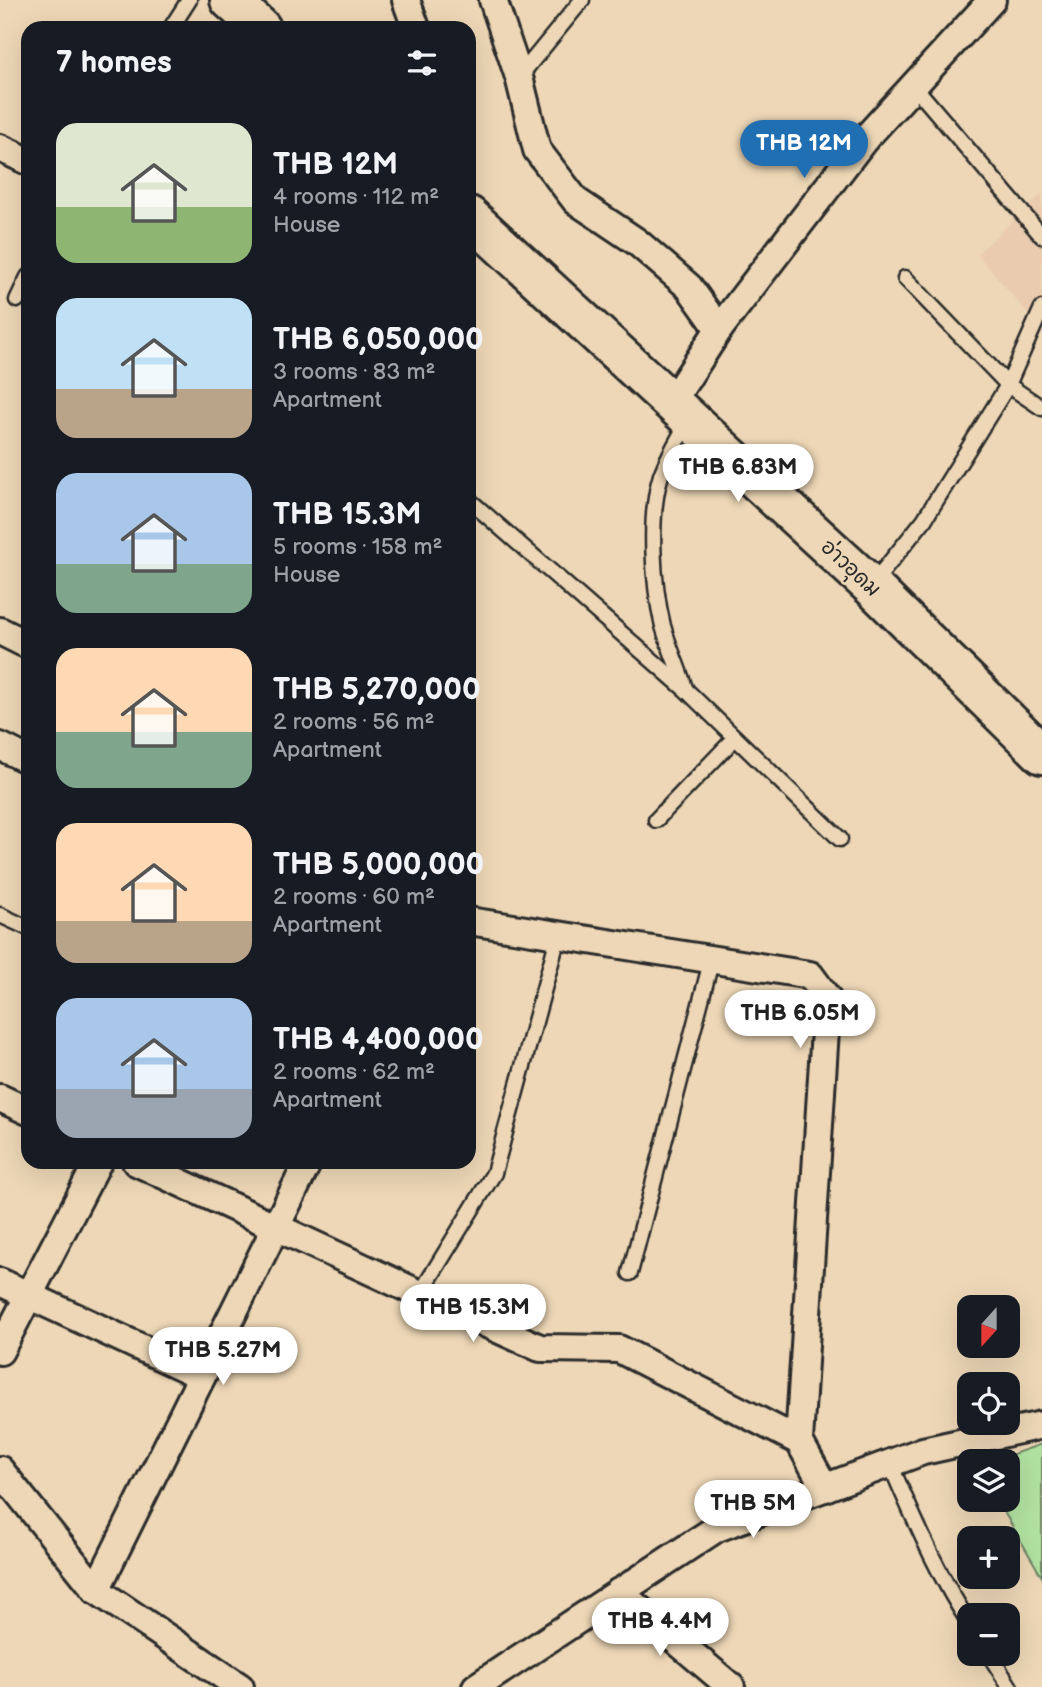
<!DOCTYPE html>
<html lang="en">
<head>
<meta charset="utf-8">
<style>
  body { margin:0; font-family:"Balsamiq Sans","Playpen Sans Thai",sans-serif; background:#20242c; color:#f1f3f6; height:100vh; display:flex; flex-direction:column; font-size:26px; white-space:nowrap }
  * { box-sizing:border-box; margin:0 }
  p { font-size:23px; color:#9ea1a6 }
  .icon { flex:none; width:38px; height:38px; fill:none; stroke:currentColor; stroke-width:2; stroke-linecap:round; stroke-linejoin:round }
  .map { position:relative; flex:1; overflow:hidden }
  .sheet { position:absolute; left:21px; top:21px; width:455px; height:1148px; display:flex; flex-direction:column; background:#171b24; border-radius:21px; box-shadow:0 7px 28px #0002 }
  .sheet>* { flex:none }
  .needle { width:46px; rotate:201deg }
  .fabs { position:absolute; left:957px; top:1295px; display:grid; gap:14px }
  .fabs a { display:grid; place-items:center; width:63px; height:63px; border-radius:14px; background:#171b24; box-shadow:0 7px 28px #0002; font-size:35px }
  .price { position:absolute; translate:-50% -60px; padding:0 16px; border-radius:24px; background:#fff; color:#222; font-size:23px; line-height:46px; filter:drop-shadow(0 2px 4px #0008) }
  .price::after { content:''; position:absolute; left:50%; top:42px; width:21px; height:16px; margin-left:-10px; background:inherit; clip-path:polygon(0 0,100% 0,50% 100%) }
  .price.current { background:#1f6fb2; color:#fff }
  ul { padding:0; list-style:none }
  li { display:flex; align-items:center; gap:21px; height:175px; padding:0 35px }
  li span { display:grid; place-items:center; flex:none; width:196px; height:140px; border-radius:21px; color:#555 }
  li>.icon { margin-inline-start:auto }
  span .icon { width:84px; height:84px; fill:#fffc; stroke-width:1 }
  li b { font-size:30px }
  h2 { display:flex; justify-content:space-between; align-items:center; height:84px; padding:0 35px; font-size:30px }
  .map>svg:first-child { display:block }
</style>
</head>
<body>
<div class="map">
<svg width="1042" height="1687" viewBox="0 0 1042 1687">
  <rect width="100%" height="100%" fill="#edd7b6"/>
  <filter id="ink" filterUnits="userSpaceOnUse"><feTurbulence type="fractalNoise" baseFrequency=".0143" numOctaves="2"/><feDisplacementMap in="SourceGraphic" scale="14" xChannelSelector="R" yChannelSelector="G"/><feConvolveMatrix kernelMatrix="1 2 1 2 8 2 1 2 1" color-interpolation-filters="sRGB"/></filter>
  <g filter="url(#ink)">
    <polygon fill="#eacbaf" points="1042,194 1042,330 977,254"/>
    <polygon fill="#b1e2a1" stroke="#6e8666" stroke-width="2" points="1042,1444 1042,1577 997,1500 1008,1500 1008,1461 993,1461"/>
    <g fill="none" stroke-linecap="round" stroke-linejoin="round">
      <g stroke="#2b2b2b" stroke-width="19">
        <g id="lane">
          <polyline points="171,28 189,0"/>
          <polyline points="519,77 582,0"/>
          <polyline points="914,86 1042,236"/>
          <polyline points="905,278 1008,385 1042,408"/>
          <polyline points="17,300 28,277"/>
          <polyline points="469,500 685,689 840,839"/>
          <polyline points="871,586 924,520 1008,385 1042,308"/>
          <path d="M685,688C678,667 669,647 663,626C653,585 648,516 661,475C668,456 678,439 688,422"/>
          <polyline points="656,820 735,738"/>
          <polyline points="0,915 28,928"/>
          <polyline points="630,1273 712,958"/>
          <polyline points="420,1294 494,1173 558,937"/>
          <path d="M890,1464C914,1518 937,1574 970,1624"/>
          <polyline points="989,1654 1010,1687"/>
        </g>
      </g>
      <g stroke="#2b2b2b" stroke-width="32">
        <g id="street">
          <polyline points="406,0 416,28"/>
          <polyline points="493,0 519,77 537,150 576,201 637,242 689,287 719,329"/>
          <polyline points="0,148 28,161"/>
          <polyline points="671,403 719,329 863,141 992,0"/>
          <polyline points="0,631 28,645"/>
          <polyline points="0,746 28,760"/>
          <polyline points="469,921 810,975 827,998 799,1441"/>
          <polyline points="0,1098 28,1111"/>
          <polyline points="136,1162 420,1294 540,1348 619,1349 799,1441 825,1488"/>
          <polyline points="0,1282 202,1376"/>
          <polyline points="0,1351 98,1162"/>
          <polyline points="0,1470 96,1590 240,1687"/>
          <polyline points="96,1590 308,1162"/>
          <polyline points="619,1592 731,1687"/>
          <polyline points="476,1687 717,1528 923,1451 1042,1425"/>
        </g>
      </g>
      <g stroke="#2b2b2b" stroke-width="44">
        <g id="secondary">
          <polyline points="230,0 261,28"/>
          <polyline points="469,216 871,586 1042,754"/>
        </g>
      </g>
      <use href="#lane" stroke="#edd7b6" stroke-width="14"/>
      <use href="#street" stroke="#edd7b6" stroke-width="26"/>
      <use href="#secondary" stroke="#edd7b6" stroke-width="38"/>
    </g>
  </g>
  <g text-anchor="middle" stroke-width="5" stroke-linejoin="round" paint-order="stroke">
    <g font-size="21" fill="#2b2b2b" stroke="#edd7b6">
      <text transform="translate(851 568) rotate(43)" y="7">อ่าวอุดม</text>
    </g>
  </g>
</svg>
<div class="fabs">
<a><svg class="needle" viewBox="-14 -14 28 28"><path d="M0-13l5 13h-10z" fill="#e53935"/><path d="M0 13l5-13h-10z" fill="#9ea1a6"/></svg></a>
<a><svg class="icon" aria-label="locate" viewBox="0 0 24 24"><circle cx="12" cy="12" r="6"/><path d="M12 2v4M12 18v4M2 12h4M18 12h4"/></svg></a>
<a><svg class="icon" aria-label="layers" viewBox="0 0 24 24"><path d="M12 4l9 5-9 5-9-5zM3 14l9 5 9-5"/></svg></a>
<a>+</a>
<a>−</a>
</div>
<b class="price current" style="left:804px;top:180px">THB 12M</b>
<b class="price" style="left:738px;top:504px">THB 6.83M</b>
<b class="price" style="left:800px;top:1050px">THB 6.05M</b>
<b class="price" style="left:473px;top:1344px">THB 15.3M</b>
<b class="price" style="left:223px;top:1387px">THB 5.27M</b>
<b class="price" style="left:753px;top:1540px">THB 5M</b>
<b class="price" style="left:660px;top:1658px">THB 4.4M</b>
<section class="sheet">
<h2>7 homes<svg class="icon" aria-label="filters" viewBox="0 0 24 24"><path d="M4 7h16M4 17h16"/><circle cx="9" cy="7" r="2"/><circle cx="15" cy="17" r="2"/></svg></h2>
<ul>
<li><span style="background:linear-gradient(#dfe7d0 60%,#8fb573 0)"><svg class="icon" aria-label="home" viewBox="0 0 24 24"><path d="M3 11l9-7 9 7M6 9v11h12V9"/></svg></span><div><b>THB 12M</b><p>4 rooms · 112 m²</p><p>House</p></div></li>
<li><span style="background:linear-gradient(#bfe0f5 65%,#b9a48a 0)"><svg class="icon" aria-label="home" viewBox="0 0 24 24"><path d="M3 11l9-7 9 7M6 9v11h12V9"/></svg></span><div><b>THB 6,050,000</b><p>3 rooms · 83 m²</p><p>Apartment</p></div></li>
<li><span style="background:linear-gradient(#a9c7e8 65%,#7fa58c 0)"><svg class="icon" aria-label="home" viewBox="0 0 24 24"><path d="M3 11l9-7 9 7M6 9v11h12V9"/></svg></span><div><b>THB 15.3M</b><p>5 rooms · 158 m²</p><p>House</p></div></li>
<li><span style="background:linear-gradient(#ffd9b3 60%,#7fa58c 0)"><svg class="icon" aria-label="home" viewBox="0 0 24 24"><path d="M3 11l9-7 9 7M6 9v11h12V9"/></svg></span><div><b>THB 5,270,000</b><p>2 rooms · 56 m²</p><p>Apartment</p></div></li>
<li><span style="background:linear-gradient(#ffd9b3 70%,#b9a48a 0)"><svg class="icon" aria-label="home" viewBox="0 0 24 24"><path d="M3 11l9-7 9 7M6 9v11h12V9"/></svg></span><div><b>THB 5,000,000</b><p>2 rooms · 60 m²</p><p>Apartment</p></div></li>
<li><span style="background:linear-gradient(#a9c7e8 65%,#9aa5b1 0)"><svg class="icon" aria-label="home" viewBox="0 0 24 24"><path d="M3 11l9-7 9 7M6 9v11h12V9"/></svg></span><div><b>THB 4,400,000</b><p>2 rooms · 62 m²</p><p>Apartment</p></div></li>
</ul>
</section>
</div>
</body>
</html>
